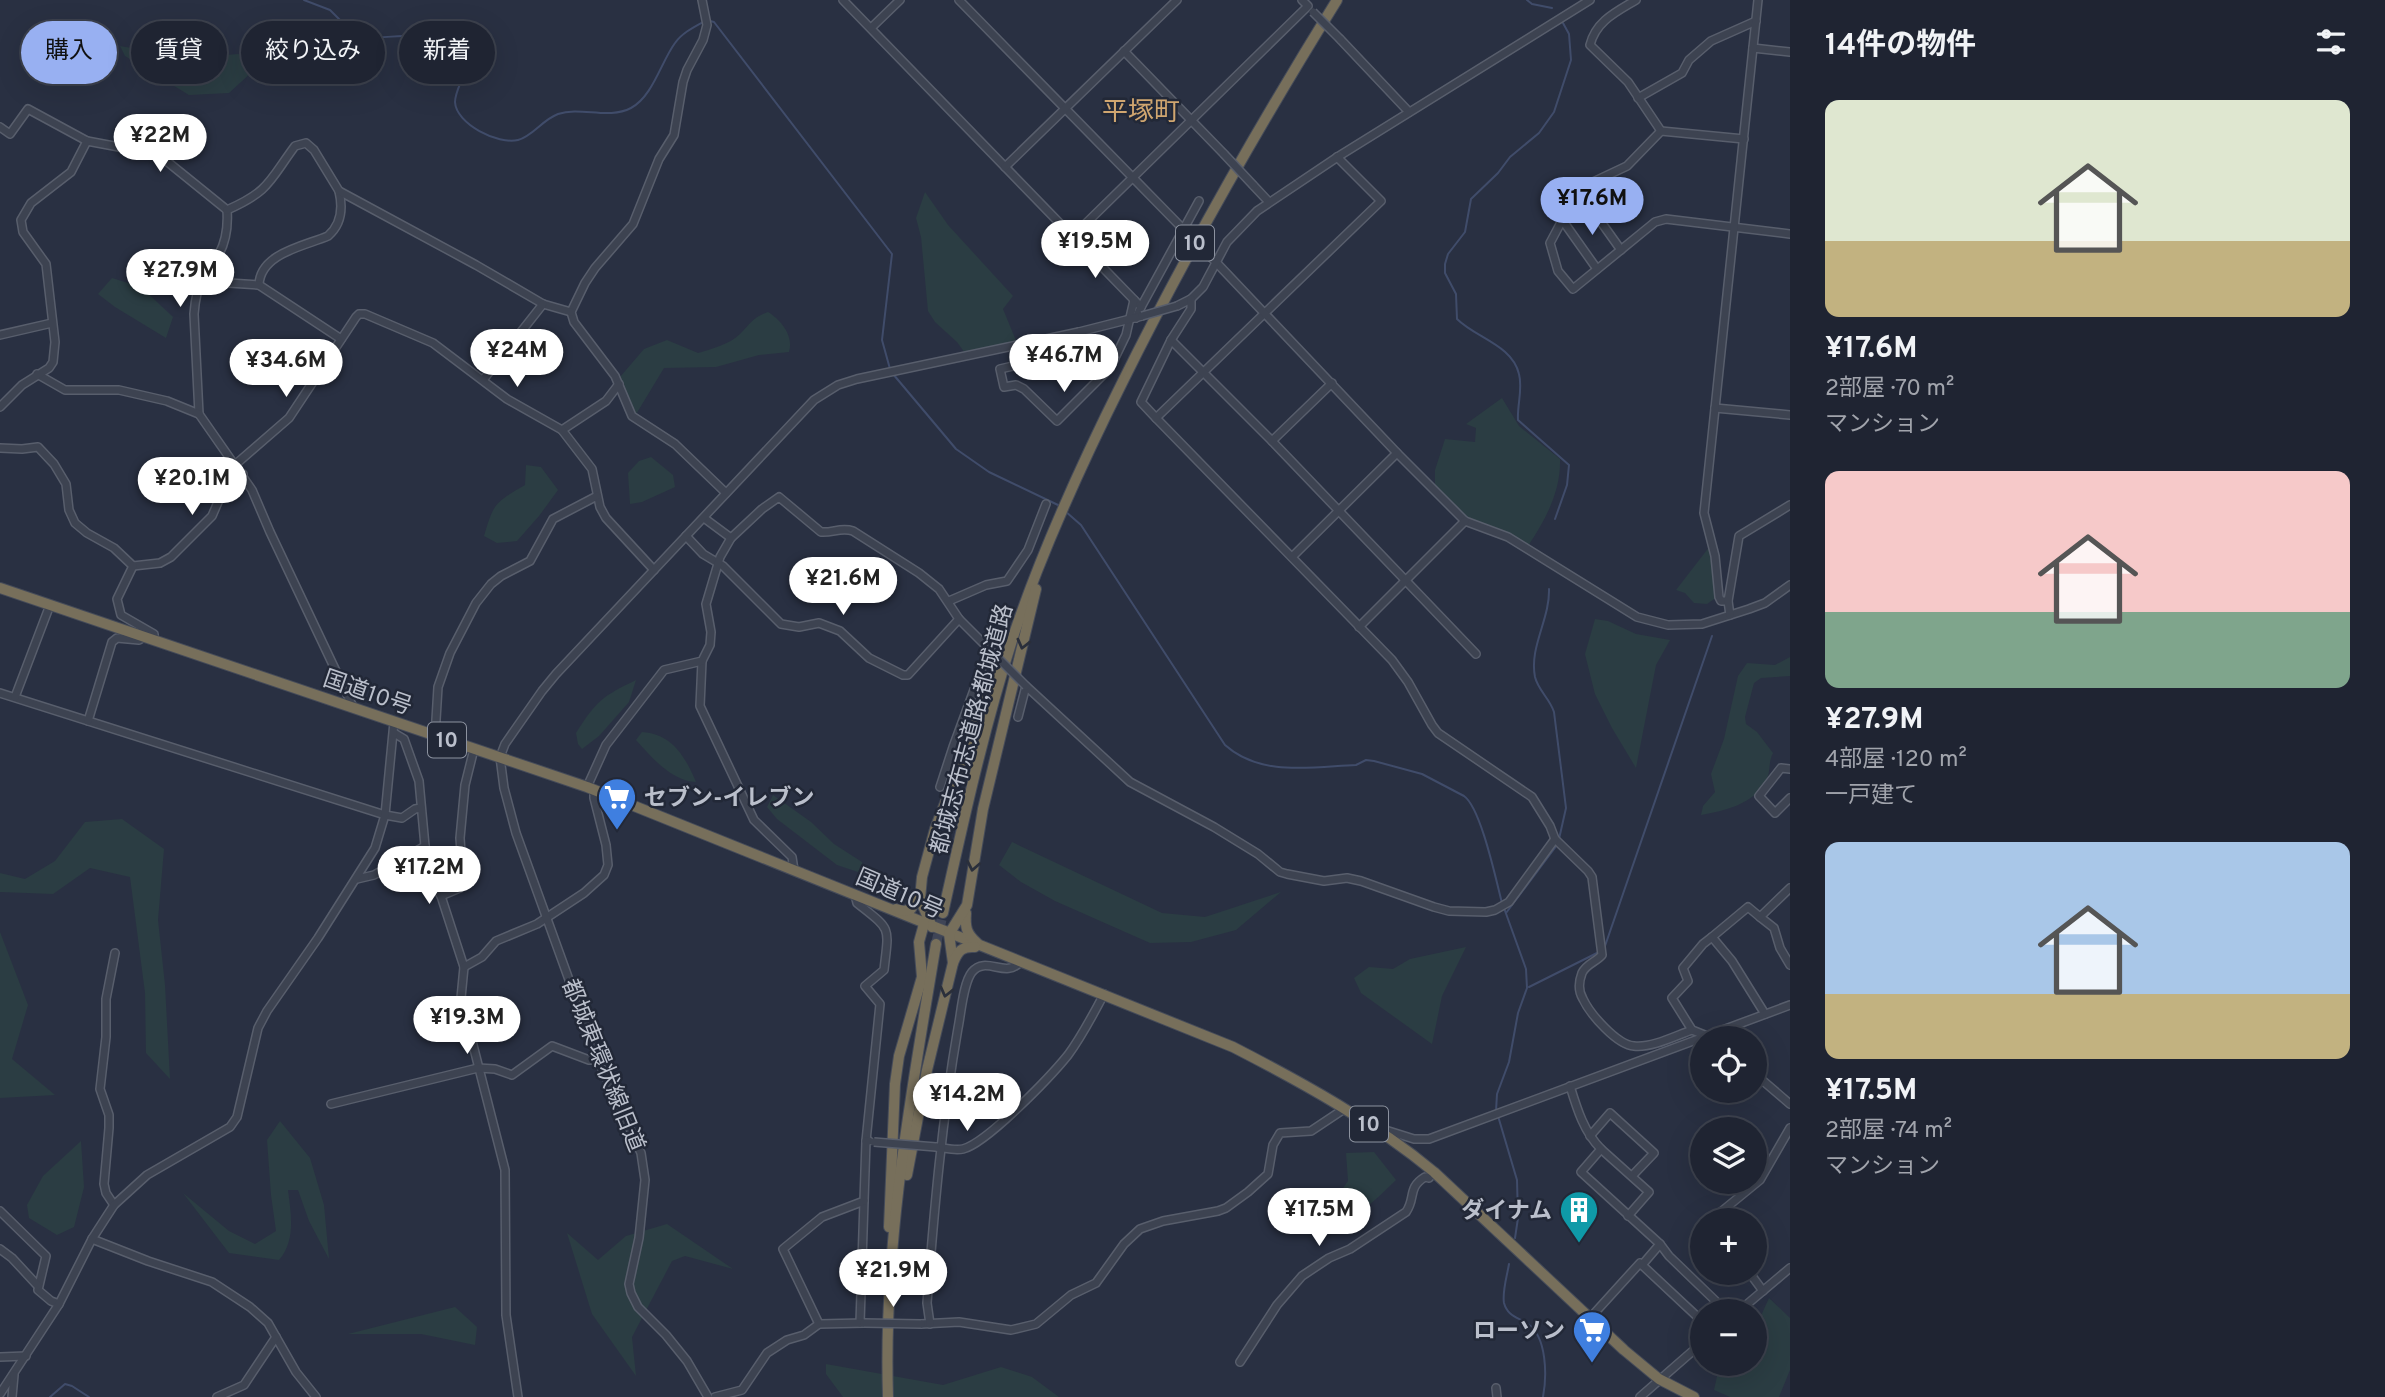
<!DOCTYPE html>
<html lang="ja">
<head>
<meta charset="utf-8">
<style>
  body { margin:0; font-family:Overpass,"Noto Sans JP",sans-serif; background:#272c3a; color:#f1f3f6; height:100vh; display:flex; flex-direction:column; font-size:26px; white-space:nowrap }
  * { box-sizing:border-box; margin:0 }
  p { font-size:23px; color:#a1a4ac }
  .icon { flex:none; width:38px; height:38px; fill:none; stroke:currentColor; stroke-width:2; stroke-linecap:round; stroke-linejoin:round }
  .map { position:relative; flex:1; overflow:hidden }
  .side { display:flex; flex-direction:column; background:#1f2432; width:595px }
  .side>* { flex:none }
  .top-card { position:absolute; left:21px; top:21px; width:665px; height:63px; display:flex; gap:14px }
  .tools { position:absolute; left:1690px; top:1026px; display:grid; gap:14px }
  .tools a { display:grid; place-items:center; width:77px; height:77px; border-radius:50%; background:#1f2432; box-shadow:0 7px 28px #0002,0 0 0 2px #3c414d; font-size:35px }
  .price { position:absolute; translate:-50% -60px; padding:0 16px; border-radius:24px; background:#fff; color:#222; font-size:23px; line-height:46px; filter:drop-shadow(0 2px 4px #0008) }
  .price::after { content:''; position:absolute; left:50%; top:42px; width:21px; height:16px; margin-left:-10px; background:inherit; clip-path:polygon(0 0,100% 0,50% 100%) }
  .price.active { background:#98b0f2; color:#111 }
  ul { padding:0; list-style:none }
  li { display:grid; align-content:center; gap:14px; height:371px; padding:0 35px }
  li span { display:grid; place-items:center; height:217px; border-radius:14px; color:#555 }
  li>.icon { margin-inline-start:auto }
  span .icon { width:126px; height:126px; fill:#fffc; stroke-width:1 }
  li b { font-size:30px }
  h2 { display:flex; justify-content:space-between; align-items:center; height:84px; padding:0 35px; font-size:30px }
  .pill { padding:0 24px; border-radius:32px; background:#1f2432; box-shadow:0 7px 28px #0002,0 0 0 2px #3c414d; font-size:24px; line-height:63px }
  .pill.active { background:#98b0f2; color:#111 }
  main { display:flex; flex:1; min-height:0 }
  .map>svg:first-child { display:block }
</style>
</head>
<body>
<main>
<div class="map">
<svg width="1790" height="1397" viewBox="0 0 1790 1397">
  <rect width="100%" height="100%" fill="#293042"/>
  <g fill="#2b3d43">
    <polygon points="120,46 189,58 238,54 266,59 229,93 189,95 125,56"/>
    <polygon points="925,192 948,225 1013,296 1003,309 1017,343 965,353 957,342 935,322 928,311 921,237 916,218"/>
    <polygon points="112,278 141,287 173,317 166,338 115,307 98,294"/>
    <path d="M768,312C781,320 794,336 789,352L759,355L716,367L664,368L635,416L620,377L644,349L667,340L698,353C712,349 730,344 740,334C750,324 753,317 768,312Z"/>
    <path d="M1502,398L1519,426L1560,459C1561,491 1546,519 1528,546L1469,520L1456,510L1435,488V470L1445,439L1475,442L1476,428L1466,424Z"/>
    <polygon points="651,457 673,475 675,487 642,502 630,504 628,473 639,461"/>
    <path d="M526,465L541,467L558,490L539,516L517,541L497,543L484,536C494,503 494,503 525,485Z"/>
    <polygon points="1710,546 1717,597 1707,604 1694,603 1685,593 1676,590"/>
    <polygon points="1595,619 1608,621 1636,634 1670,640 1656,665 1636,768 1612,728 1595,694 1585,654"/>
    <path d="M1790,657V676L1761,678L1754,683L1745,717L1746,724L1757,732L1773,753C1768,762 1771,772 1766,781C1754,804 1724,811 1701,815L1703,806L1715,792L1711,774L1724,739L1738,676L1747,663L1775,665Z"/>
    <path d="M636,680L629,702L599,736L582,749L578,744L576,733C596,701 603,696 636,680Z"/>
    <path d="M642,732C672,734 685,756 696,782C672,781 652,758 636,740Z"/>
    <polygon points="773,795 811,822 834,844 862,862 867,875 837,865 777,819 767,807"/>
    <polygon points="122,819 164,849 158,920 165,985 170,1079 146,1053 145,993 130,877 90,868 53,894 0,892 0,873 25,879 55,861 85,822"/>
    <polygon points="1012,842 1162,913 1205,917 1281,892 1236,930 1191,942 1150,943 1055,901 1021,882 999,865"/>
    <polygon points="0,932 28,1005 12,1059 55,1095 0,1098"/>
    <polygon points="1466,947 1442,996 1432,1044 1361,993 1354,978 1369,967 1393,969 1410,959"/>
    <path d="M280,1121L310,1158L324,1205L329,1259L309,1221L298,1190H288C291,1214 296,1240 279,1260L229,1253L183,1193L229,1231L255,1244L276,1231L271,1195L267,1140Z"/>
    <polygon points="81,1141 84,1187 74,1227 57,1235 29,1218 27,1205 43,1176"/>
    <path d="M1374,1152L1396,1180C1371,1204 1354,1223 1317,1225L1348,1181L1346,1153Z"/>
    <polygon points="667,1224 733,1269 685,1256 672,1261 632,1337 636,1376 592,1314 567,1233 598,1260 626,1236"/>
    <polygon points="1769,1298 1790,1318 1790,1370 1779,1397 1730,1397 1714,1390 1719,1367 1724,1363 1755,1363 1755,1329"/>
    <polygon points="455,1307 477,1327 475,1345 421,1334 348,1334"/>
    <polygon points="826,1364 943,1385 1001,1367 1032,1377 1059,1397 843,1397 826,1374"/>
  </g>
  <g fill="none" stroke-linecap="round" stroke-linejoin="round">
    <g stroke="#404c6a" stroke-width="2">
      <path d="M304,0L330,10L357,37C389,40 413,30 446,41C450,42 457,44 460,47C477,63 455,85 455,102C456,124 498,145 518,140C533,136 542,120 558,114C581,106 608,120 631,108C653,96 661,62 675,43C682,33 694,27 705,21"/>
      <polyline points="1527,0 1532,4 1552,8"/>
      <polyline points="710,21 714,22 892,254 882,340 890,369"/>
      <polyline points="893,374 956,449 989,472 1058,505"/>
      <path d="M1065,511L1081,525L1225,745C1261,777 1311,767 1356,765L1366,760L1374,761L1422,774L1464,796C1481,808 1496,880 1502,903"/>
      <path d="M1555,519L1567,485L1569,465L1518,420C1517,405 1523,389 1519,374C1512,345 1476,338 1457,319L1456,294L1445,273V264L1448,254L1465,232L1471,199L1498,173L1510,157L1539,133L1554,112L1571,60L1569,34L1563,23"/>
      <path d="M1549,589C1550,619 1529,647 1535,677C1538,690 1550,699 1554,712L1566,808L1559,839"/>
      <polyline points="1506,913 1557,845"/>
      <polyline points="1605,946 1712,636"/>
      <polyline points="1529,987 1599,952"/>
      <polyline points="1496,1111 1497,1094 1509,1062 1518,1013 1527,988 1526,969 1504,908"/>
      <polyline points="1498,1116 1517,1180 1518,1218 1515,1238"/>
      <path d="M1509,1264C1507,1276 1502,1292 1504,1303C1508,1317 1518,1317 1528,1324C1547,1337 1547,1376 1543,1397"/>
      <polyline points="50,1397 65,1384 72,1386 89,1397"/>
    </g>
    <polyline stroke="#3f4557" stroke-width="10" stroke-dasharray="10 5" stroke-linecap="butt" points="936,944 943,913"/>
    <g stroke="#585e6c" stroke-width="10">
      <g id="minor">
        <polyline points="702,0 707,25 703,40 687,70 683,82 674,135 659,159 633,224 595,268 585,283 571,312 574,322 615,376 632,416 675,444 726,493"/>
        <polyline points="843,0 1141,307 1136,318"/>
        <polyline points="959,0 1185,231"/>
        <path d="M1636,0C1616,12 1596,21 1590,45L1628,82L1661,131"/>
        <polyline points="871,28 900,0"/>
        <polyline points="1340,39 1409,112"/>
        <polyline points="1753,48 1790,52"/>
        <polyline points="1124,51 1224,154"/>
        <polyline points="1638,98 1682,73 1689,60 1711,41 1756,21"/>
        <polyline points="0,127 10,134 28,109 87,141 151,153 164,159 227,210"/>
        <polyline points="1744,139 1661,131 1627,166 1591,183 1566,213 1550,243 1558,271 1573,289 1655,222 1666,219 1790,234"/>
        <path d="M1337,157L1381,201L1156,418L1392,660L1408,682L1432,725L1438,733L1532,797L1550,826L1555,839L1588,871L1592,877L1602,955C1596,962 1586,964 1582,973C1579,981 1578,991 1583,999C1590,1014 1617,1045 1634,1046C1652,1048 1675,1036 1692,1030"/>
        <polyline points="1005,167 1177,0"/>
        <polyline points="1253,185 1269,202"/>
        <path d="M339,191C343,208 342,224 328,236C305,246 260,253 259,285L341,339"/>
        <polyline points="1581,194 1621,250"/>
        <path d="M227,210C228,224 226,241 219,254C214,262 207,268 203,276C197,288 195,301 194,314L199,414L252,490L270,532L353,707"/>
        <path d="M227,210C270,191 269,181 295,146L306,143L314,150L339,191L476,265L543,304L571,312"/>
        <polyline points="1563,221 1597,269"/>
        <polyline points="1072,237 1308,6 1302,0"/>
        <polyline points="1212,258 1397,453 1465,521 1508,537 1637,617 1668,625 1702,624 1749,609 1765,603 1790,585"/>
        <polyline points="207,269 229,283 259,285"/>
        <polyline points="1177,306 1191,299 1203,287 1227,242 1257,211 1339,156 1590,0"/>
        <polyline points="1141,307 1199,201"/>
        <polyline points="1079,332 1087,345 1110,368"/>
        <polyline points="0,335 52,323"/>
        <polyline points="1171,340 1272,441 1476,654"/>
        <polyline points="1017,365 1000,369 1004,387 1016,385 1024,389 1057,421 1110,368 1126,335 1134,300"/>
        <polyline points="37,374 65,390 119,390 167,401 199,414"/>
        <polyline points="483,380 543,304"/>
        <polyline points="0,407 22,385 49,368 53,362 55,342 46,264 23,232 21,220 31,203 71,172 87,141"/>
        <polyline points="1715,408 1790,415"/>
        <polyline points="1156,418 1141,402 1171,340 1191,309 1191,299"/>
        <polyline points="562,430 606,401 619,384"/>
        <polyline points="1272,441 1332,383"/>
        <polyline points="0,448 22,449 38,447 54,464 66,484 69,510 75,523 87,533 114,548 133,566 160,563 171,557 212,516 225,486 243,474"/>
        <polyline points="236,464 289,418 356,317 359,314 365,314 433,343 507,399 562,430 592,469 600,507 606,518 654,570"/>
        <polyline points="704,518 731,538"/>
        <polyline points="686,536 703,554 723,566 781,624 799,627 819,623 840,631 869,658 903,675 908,675 959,619"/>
        <polyline points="1292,557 1397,453"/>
        <polyline points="133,566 117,599 121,615 154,634 154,640"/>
        <polyline points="949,601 986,585 1007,581 1028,550 1046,504"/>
        <polyline points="1728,601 1721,601 1719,597 1715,556 1704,513 1758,0"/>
        <polyline points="1730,615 1728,601 1739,536 1790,505"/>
        <polyline points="1359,627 1465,521"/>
        <polyline points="702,661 700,706 754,820 792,857 794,870"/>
        <polyline points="0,693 385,815 402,818 415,809 421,808"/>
        <polyline points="15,697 50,605"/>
        <polyline points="1018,717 1026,686 1130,782 1214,827 1258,854 1280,872 1287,874 1324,881 1347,878 1361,881 1434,907 1449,911 1486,912 1495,910 1509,902 1555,839"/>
        <polyline points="88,721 112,642 117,638 139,640 144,637"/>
        <polyline points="394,733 404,739 419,781 425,846 434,884 441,896 464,967 461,998 505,1170 506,1315 518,1397"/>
        <polyline points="435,736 438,687 450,653 476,603 491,584 501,576 530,561 553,519 597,496"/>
        <polyline points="1790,769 1781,768 1759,796 1775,813 1790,798"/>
        <path d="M587,787L606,745L664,670L702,661L710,645L711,632L706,604L720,557L731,538L762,509L779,497L821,532C833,533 841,527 853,531L919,573L939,589L959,619L989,649L953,747L940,787"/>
        <polyline points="357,879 374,875 425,846"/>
        <path d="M855,895L857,903C892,931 889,925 884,970L865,986L880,1004L866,1141"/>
        <polyline points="441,896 460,888 463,883 460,838 465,785 474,749"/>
        <polyline points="1760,917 1774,928 1780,948 1790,965"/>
        <polyline points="464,967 482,957 496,941 537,924 584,893 604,875 608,865 606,845 594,798 594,791"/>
        <polyline points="1765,1014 1732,961 1712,937 1748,907 1760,917 1790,888"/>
        <polyline points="1707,1036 1692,1030 1672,998 1688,981 1683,968 1703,944 1712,937"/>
        <polyline points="1755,1074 1790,1104"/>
        <path d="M1570,1086C1577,1109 1584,1132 1601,1149L1581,1172L1660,1244L1642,1265L1703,1322"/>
        <polyline points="331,1104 478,1068 495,1069 512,1075 552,1046 589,1060 598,1060"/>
        <polyline points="1379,1128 1414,1139 1429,1139 1790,1005"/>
        <polyline points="1590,1136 1610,1113 1654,1153 1632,1176"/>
        <path d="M936,1147C945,1148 955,1151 963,1149C987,1143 1051,1076 1068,1055C1082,1036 1093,1015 1104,994"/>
        <polyline points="1601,1149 1649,1192 1628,1216"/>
        <polyline points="114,1205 106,1193 104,1184 109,1128 109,1115 100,1089 106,1037 106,999 115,953"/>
        <polyline points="0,1211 46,1256 38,1290 51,1301 59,1304"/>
        <polyline points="1711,1220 1760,1180 1790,1128"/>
        <polyline points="92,1239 148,1261 212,1282 250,1307 268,1323 296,1372 316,1397"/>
        <polyline points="1660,1244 1669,1256 1726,1311"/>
        <polyline points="0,1249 12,1258 38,1286"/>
        <polyline points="1749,1272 1763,1291"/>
        <polyline points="1739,1311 1790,1268"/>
        <polyline points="1590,1318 1640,1263 1642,1265"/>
        <polyline points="860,1323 864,1201"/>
        <polyline points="819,1324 783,1249 822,1217 864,1201 866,1141 869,1141"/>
        <polyline points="921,1324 959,1322 1011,1330 1036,1324 1071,1295 1096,1283 1124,1244 1140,1229 1163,1221 1218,1211 1226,1208 1248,1192 1268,1174 1273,1145 1280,1133 1311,1131 1344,1109"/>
        <path d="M930,1324L927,1303C934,1211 942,1119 958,1028C961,1014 963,983 972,972C986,955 1006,979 1020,962"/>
        <polyline points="0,1357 26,1356"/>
        <path d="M1240,1362L1277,1305L1302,1276L1329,1258L1350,1249L1406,1212C1416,1198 1407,1188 1425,1177L1429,1178L1434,1172"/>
        <polyline points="1496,1388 1497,1397"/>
        <polyline points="0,1394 59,1304 92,1239 114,1205 147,1175 230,1127 237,1117 258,1028 267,1011 318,938 375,848 385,815 394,722"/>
        <polyline points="12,1397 14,1375"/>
        <polyline points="217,1397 244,1385 276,1337"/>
        <polyline points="708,1397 687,1361 666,1335 638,1307 631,1293 629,1284 639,1238 645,1180 641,1153 598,1060 516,833 504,788 500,757 505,744 542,691 556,674 814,400 838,385 857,379 1079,332 1142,316"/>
        <polyline points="715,1397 742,1390 767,1353 787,1340 804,1335 819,1324 864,1323"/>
        <polyline points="1640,1397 1703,1342"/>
      </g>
    </g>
    <g stroke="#454b59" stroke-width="12">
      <g id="highway">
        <path d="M0,588L587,787L1233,1047C1303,1083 1374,1122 1434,1172L1624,1350L1659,1379L1694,1397"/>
        <polyline points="896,909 904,911 911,909 919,894"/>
        <path d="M943,913C964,818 985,723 1015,631C1044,546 1082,463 1122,383C1187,252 1260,124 1337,0"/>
        <path d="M966,913C965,927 966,933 977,943"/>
        <polyline points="932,927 920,899 922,877 935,829 999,664"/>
        <polyline points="953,963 949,934 967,905 983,809 1036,589"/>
        <path d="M907,1175L927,1070L953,963C958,951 962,946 975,947"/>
        <polyline points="889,1227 895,1084 899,1056 922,977 919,942 924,924"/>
        <path d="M888,1397C883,1245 911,1094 936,944"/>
      </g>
    </g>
    <use href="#minor" stroke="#3d4351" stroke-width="7"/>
    <use href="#highway" stroke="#776f5b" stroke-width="10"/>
    <g stroke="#585e6c" stroke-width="10" stroke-linecap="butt">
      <g id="minor-bridge">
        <polyline points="1313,12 1340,39"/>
        <polyline points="1224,154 1253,185"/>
        <polyline points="1185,231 1212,258"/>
        <polyline points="1142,316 1177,306"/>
        <polyline points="989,649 1026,686"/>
        <polyline points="874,1142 936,1147"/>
        <polyline points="864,1323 921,1324"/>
      </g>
    </g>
    <use href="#minor-bridge" stroke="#3d4351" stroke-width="7"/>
  </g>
  <defs><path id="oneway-chevron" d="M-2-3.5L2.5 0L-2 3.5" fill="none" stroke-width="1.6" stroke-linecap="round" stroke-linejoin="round" transform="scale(1.75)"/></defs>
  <g stroke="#2a2f3b">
    <use href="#oneway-chevron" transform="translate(1023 644) rotate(104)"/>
    <use href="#oneway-chevron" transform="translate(973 866) rotate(101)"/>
    <use href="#oneway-chevron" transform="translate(946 992) rotate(104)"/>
  </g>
  <defs>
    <g id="supermarket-pin" transform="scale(2.0125)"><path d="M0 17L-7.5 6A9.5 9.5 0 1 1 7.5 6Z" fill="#3f7fe0" stroke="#222837"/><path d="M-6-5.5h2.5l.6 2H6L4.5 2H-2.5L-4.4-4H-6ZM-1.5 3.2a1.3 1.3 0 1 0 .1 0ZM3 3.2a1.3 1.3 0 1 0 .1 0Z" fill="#fff"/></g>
    <g id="building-pin" transform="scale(2.0125)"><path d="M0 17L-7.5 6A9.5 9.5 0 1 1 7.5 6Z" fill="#0f9aa8" stroke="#222837"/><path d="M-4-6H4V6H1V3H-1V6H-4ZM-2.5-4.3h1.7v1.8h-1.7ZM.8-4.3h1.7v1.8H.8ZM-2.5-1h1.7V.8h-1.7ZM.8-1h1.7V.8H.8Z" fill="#fff"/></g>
  </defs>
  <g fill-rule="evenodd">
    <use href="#supermarket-pin" x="617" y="797"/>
    <use href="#building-pin" x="1579" y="1210"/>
    <use href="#supermarket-pin" x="1592" y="1330"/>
  </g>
  <g text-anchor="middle" stroke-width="5" stroke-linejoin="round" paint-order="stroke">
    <g fill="#222837" stroke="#8c929f" stroke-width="2">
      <rect x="1176" y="225.5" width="38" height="35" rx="5"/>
      <rect x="428" y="722.5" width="38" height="35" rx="5"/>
      <rect x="1350" y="1106.5" width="38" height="35" rx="5"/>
    </g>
    <g font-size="21" font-weight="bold" fill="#babfcb">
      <text x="1195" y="250">10</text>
      <text x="447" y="747">10</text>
      <text x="1369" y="1131">10</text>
    </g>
    <g font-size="23" fill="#babfcb" stroke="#222837">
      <text transform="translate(368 692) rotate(19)" y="8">国道10号</text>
      <text transform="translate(971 729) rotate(-75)" y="8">都城志布志道路;都城道路</text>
      <text transform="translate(900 893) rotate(23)" y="8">国道10号</text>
      <text transform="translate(604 1065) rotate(68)" y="8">都城東環状線旧道</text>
    </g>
    <g font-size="23" font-weight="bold" fill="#babfcb" stroke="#222837" text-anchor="end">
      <text x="644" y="805" text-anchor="start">セブン-イレブン</text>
      <text x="1552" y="1218">ダイナム</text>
      <text x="1565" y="1338">ローソン</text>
    </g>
    <g font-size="26" fill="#d0a670" stroke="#222837">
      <text x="1141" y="120">平塚町</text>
    </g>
  </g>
</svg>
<div class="tools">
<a><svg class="icon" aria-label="locate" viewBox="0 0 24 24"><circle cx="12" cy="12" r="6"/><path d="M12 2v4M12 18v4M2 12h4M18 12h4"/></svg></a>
<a><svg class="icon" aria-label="layers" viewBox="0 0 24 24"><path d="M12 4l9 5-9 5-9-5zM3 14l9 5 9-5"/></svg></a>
<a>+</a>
<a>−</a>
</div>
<b class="price" style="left:160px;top:174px">¥22M</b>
<b class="price active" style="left:1592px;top:237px">¥17.6M</b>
<b class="price" style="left:1095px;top:280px">¥19.5M</b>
<b class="price" style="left:180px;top:309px">¥27.9M</b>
<b class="price" style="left:517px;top:389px">¥24M</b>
<b class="price" style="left:1064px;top:394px">¥46.7M</b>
<b class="price" style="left:286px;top:399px">¥34.6M</b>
<b class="price" style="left:192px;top:517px">¥20.1M</b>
<b class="price" style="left:843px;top:617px">¥21.6M</b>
<b class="price" style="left:429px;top:906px">¥17.2M</b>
<b class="price" style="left:467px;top:1056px">¥19.3M</b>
<b class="price" style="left:967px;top:1133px">¥14.2M</b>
<b class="price" style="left:1319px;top:1248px">¥17.5M</b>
<b class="price" style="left:893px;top:1309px">¥21.9M</b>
<div class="top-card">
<a class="pill active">購入</a>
<a class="pill">賃貸</a>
<a class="pill">絞り込み</a>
<a class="pill">新着</a>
</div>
</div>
<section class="side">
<h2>14件の物件<svg class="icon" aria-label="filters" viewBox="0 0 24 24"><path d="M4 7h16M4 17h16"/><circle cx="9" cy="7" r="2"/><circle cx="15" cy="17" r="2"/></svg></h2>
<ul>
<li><span style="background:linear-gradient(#dfe7d0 65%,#c2b280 0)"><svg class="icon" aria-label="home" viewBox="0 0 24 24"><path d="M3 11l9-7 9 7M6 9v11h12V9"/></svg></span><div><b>¥17.6M</b><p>2部屋 · 70 m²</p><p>マンション</p></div></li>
<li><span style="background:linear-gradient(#f6c9c9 65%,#7fa58c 0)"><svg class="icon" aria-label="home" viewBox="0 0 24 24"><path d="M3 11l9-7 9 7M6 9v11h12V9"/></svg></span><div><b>¥27.9M</b><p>4部屋 · 120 m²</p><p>一戸建て</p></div></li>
<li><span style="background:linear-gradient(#a9c7e8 70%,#c2b280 0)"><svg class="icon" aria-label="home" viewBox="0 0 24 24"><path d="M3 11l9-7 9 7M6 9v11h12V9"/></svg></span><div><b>¥17.5M</b><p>2部屋 · 74 m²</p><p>マンション</p></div></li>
</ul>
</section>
</main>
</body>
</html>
